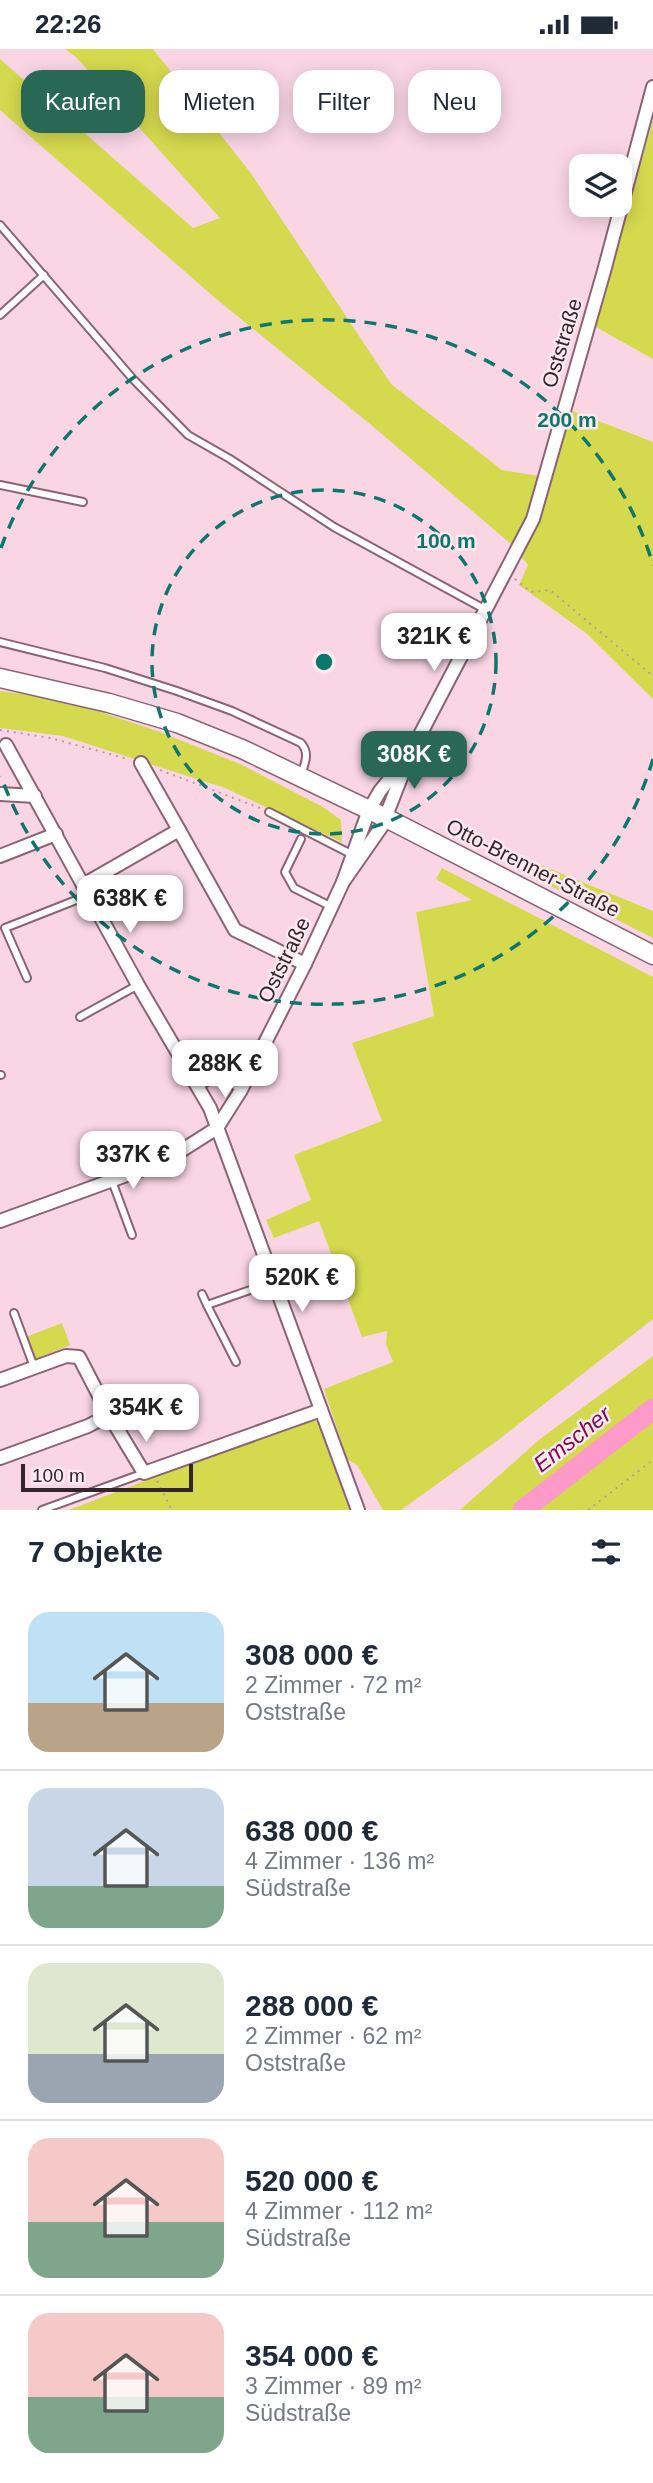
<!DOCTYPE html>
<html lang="de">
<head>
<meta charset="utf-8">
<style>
  body { margin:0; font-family:Arial,sans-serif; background:#f2f2f3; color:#1f2937; height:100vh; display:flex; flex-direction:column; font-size:26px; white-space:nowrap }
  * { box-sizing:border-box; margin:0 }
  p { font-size:23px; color:#747a83 }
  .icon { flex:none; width:38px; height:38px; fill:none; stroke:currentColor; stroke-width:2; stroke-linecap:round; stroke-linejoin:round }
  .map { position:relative; height:1461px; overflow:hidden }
  .details { display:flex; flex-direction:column; background:#fff; flex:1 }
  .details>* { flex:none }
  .top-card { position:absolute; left:21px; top:21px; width:612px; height:63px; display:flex; gap:14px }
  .fabs { position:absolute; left:569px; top:105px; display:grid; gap:14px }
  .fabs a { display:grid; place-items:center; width:63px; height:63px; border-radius:14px; background:#fff; box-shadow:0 4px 18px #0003; font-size:35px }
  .scale { position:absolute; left:21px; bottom:18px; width:172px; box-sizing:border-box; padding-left:7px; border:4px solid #34242b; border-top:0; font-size:19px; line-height:24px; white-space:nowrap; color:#34242b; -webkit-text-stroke:5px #fbe9f0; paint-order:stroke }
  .price { position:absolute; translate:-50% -60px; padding:0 16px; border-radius:14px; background:#fff; color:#222; font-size:23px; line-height:46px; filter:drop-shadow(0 2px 4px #0008) }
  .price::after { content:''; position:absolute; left:50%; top:42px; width:21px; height:16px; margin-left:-10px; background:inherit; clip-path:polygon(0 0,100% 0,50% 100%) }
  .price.current { background:#286855; color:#fff }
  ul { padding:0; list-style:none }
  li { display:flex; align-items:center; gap:21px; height:175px; padding:0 28px }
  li+li { border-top:2px solid #e0e1e3 }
  li span { display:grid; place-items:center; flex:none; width:196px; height:140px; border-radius:21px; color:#555 }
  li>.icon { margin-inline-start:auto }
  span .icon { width:84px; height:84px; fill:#fffc; stroke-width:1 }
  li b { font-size:30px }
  h2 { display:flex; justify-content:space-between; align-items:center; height:84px; padding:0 28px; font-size:30px }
  .pill { padding:0 24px; border-radius:21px; background:#fff; box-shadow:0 4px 18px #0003; font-size:24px; line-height:63px }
  .pill.current { background:#286855; color:#fff }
  .status { display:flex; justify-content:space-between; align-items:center; height:49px; padding:0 35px; background:#fff; direction:ltr }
  .status svg { height:19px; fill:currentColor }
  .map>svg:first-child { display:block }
</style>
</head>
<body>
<div class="status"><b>22:26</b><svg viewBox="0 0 49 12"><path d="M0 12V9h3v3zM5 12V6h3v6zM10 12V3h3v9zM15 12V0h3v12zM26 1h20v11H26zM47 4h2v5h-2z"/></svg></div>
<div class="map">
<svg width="653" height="1461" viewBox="0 0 653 1461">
  <rect width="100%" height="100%" fill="#fad6e5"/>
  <g fill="#d5d94e">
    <polygon points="65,0 153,0 250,123 391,335 502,421 552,429 570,361 653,393 653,650 586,584 519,536 528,516 511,495 370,375 214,248 0,61 0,10 193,179 220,169 77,9"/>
    <polygon points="653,72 653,310 594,277"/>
    <polygon points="0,642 65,651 160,683 240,715 323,758 341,771 342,793 225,739 63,687 0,679"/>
    <polygon points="526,810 653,862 653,889 521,822"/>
    <polygon points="442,819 653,928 653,1270 498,1391 401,1461 383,1461 357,1416 347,1410 324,1340 393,1313 386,1295 387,1282 362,1288 319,1172 274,1189 266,1171 311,1151 294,1106 382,1072 352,994 434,967 416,863 472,851 436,830"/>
    <polygon points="62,1274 70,1296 35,1310 26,1288"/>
    <polygon points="653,1307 653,1461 460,1461 540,1390"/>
    <polygon points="306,1370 318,1373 321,1380 350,1461 69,1461"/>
  </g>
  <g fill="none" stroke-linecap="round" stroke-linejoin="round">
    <polyline stroke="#fe9ac9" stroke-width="21" points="523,1461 653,1360"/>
    <g stroke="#8a6374" stroke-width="10">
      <g id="service">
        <polyline points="0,176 132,329 188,386 230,410 334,478 486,561"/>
        <polyline points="0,266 44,226"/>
        <polyline points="0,436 83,453"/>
        <path d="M0,593L105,619L177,642L232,662L301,694C310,704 305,714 301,726"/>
        <polyline points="269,763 353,806"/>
        <polyline points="301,790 285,823 294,839 332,858"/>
        <polyline points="27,929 5,879 89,846"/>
        <polyline points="80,968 138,936"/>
        <polyline points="0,1026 1,1026"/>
        <path d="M198,1039C219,1023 220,1027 241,1041"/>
        <polyline points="112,1132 132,1186"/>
        <polyline points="202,1245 207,1256"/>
        <polyline points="14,1264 34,1318"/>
        <polyline points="236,1313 207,1256 273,1233"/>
        <polyline points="42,1461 144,1424"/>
      </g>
    </g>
    <g stroke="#8a6374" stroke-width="16">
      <g id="minor">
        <polyline points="6,696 138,936 210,1059 358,1461"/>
        <polyline points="141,714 179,781"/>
        <polyline points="0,745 35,747"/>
        <polyline points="0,807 56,785"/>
        <polyline points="343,833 382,777 411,703 533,470 604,222 653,38"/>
        <polyline points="83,836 179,781 235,881 305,915"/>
        <polyline points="0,1172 165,1112 217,1079 241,1041 305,915 343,833 369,761 380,742 402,715"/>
        <polyline points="0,1331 66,1307 79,1308 109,1366"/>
        <polyline points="0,1409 88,1377 109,1366 144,1424 321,1361"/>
      </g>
    </g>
    <g stroke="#8a6374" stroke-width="21">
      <polyline id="secondary" points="0,629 109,654 177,674 242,700 386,769 653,906"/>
    </g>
    <g stroke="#b89aa7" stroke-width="2" stroke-dasharray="2 5" stroke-linecap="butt">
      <polyline points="515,530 531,543 550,541 653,627"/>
      <polyline points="0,681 50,689 128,710"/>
      <polyline points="160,721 260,759"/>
      <polyline points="157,1432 172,1461"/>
      <polyline points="588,1461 653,1411"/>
    </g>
    <use href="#service" stroke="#fff" stroke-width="6"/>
    <use href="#minor" stroke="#fff" stroke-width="12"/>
    <use href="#secondary" stroke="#fff" stroke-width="18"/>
  </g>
  <g fill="none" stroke="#0f766e" stroke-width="3.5" stroke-dasharray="12 9">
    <circle cx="324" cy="613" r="172"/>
    <path d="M653 710A343 343 0 0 1 1 727M1 499A343 343 0 0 1 653 516"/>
  </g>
  <g text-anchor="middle" stroke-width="5" stroke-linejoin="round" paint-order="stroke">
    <g font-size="21" fill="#34242b" stroke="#fbe9f0">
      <text transform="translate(562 294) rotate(-73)" y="7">Oststraße</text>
      <text transform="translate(533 819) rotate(27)" y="7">Otto-Brenner-Straße</text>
      <text transform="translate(284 911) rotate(-64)" y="7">Oststraße</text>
    </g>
    <g font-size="23" font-style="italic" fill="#7d0c50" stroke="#fbe9f0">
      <text transform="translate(572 1390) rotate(-38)" y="8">Emscher</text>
    </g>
  </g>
  <circle cx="324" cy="613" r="10" fill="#0f766e" stroke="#fbe9f0" stroke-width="3.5"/>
  <g font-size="21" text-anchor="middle" font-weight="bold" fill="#0f766e" stroke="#fbe9f0" stroke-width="5" stroke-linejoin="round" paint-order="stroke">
    <text x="567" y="378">200 m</text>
    <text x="446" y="499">100 m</text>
  </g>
</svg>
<div class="fabs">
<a><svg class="icon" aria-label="layers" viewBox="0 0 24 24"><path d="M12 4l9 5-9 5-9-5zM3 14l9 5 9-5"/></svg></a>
</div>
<div class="scale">100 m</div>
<b class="price" style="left:434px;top:624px">321K €</b>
<b class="price current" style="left:414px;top:742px">308K €</b>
<b class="price" style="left:130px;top:886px">638K €</b>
<b class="price" style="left:225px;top:1051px">288K €</b>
<b class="price" style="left:133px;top:1142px">337K €</b>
<b class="price" style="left:302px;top:1265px">520K €</b>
<b class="price" style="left:146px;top:1395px">354K €</b>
<div class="top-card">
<a class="pill current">Kaufen</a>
<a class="pill">Mieten</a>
<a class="pill">Filter</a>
<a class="pill">Neu</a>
</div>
</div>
<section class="details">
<h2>7 Objekte<svg class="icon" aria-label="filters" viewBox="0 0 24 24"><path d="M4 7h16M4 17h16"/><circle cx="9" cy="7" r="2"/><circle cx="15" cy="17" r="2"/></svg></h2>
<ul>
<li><span style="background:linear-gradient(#bfe0f5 65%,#b9a48a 0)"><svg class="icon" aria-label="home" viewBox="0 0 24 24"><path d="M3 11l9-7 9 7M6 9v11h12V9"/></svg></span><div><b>308 000 €</b><p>2 Zimmer · 72 m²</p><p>Oststraße</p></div></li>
<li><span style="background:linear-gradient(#c9d6e8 70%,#7fa58c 0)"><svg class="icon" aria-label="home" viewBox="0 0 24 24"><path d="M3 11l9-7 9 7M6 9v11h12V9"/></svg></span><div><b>638 000 €</b><p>4 Zimmer · 136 m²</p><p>Südstraße</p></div></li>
<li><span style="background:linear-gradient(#dfe7d0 65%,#9aa5b1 0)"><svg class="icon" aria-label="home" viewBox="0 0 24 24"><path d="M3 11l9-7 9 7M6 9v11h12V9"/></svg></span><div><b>288 000 €</b><p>2 Zimmer · 62 m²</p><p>Oststraße</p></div></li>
<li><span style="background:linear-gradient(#f6c9c9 60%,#7fa58c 0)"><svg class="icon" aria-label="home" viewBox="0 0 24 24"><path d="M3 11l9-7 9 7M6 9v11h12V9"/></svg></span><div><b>520 000 €</b><p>4 Zimmer · 112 m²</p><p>Südstraße</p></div></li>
<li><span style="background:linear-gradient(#f6c9c9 60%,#7fa58c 0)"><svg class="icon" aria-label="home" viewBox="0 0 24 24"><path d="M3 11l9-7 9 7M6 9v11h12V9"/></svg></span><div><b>354 000 €</b><p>3 Zimmer · 89 m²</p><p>Südstraße</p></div></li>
</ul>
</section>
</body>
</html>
